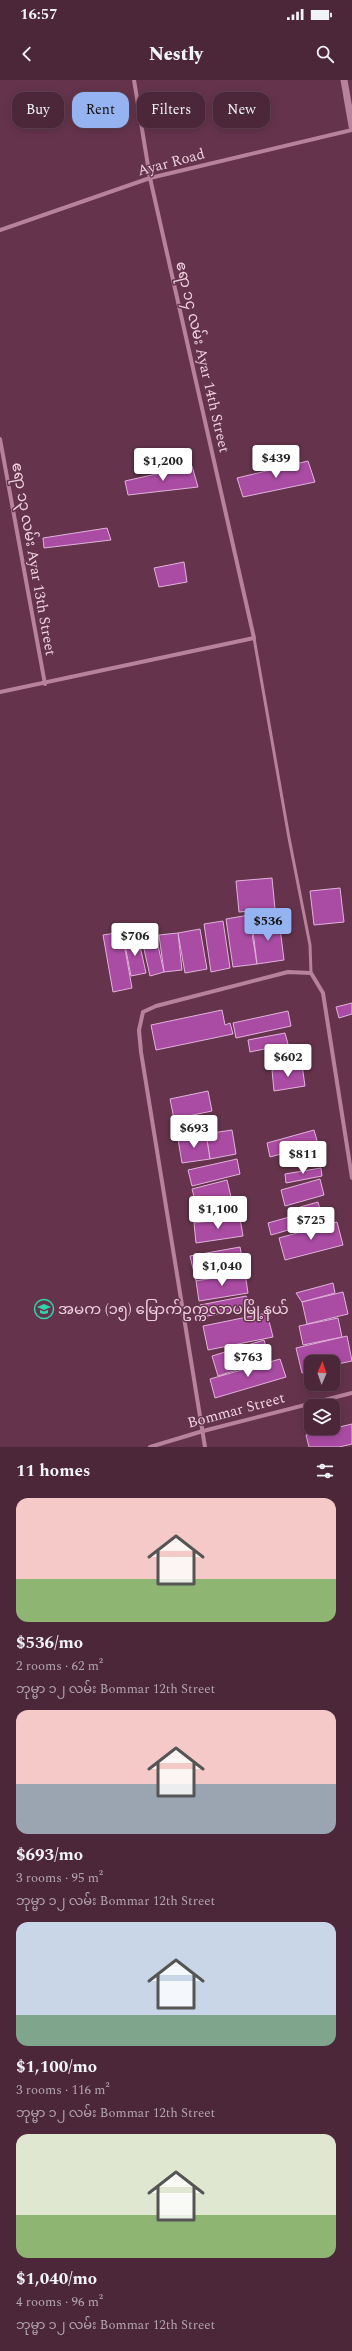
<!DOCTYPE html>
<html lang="en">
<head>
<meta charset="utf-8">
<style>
  body { margin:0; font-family:Spectral,"Noto Sans Myanmar",serif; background:#563344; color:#f1f3f6; height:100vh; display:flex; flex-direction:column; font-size:15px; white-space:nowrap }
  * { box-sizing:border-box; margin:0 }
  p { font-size:13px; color:#b2a5ae }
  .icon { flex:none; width:22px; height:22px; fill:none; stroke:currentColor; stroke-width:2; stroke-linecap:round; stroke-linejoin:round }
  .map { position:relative; height:1367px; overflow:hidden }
  .details { display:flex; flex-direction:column; background:#4c2739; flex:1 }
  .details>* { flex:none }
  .banner { position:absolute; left:12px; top:12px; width:328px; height:36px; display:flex; gap:8px }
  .needle { width:26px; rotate:2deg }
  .tools { position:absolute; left:304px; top:1275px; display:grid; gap:8px }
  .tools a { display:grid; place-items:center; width:36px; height:36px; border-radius:8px; background:#4c2739; box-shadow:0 2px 10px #0003,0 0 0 1px #634453; font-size:20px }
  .price { position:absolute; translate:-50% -34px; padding:0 9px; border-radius:4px; background:#fff; color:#222; font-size:13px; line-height:26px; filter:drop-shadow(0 1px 2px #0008) }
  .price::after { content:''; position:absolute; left:50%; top:24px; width:12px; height:9px; margin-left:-6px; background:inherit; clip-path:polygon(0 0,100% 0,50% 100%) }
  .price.selected { background:#95b2f1; color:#111 }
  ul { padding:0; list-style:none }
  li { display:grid; align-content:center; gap:8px; height:212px; padding:0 16px }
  li span { display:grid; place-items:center; height:124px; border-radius:12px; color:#555 }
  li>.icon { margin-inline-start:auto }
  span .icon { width:72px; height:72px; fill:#fffc; stroke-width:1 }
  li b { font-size:17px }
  h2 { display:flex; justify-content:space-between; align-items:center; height:48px; padding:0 16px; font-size:17px }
  .pill { padding:0 14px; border-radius:12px; background:#4c2739; box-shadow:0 2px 10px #0003,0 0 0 1px #634453; font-size:14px; line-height:36px }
  .pill.selected { background:#95b2f1; color:#111 }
  .status { display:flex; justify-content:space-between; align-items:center; height:28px; padding:0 20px; background:#4c2739; direction:ltr }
  .status svg { height:11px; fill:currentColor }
  header { display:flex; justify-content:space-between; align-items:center; height:52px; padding:0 16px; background:#4c2739; font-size:18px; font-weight:800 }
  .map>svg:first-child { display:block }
</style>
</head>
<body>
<div class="status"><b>16:57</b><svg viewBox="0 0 49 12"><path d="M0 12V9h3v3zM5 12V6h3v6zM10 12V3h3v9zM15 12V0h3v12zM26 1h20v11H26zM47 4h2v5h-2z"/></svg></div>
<header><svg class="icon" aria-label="back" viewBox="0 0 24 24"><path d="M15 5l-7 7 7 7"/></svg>Nestly<svg class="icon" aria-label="search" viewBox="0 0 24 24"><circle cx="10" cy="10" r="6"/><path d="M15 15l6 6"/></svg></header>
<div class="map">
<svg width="352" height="1367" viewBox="0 0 352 1367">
  <rect width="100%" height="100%" fill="#65344c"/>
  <g fill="#ab4ca4" stroke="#e1b2db">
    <polygon points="308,381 315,402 243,417 237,398"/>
    <polygon points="192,386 198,407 128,415 125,401"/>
    <polygon points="107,448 111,460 44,468 43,458"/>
    <polygon points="184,482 187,502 159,507 154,488"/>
    <polygon points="272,798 275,829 239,832 236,801"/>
    <polygon points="340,808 344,842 314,845 310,811"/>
    <polygon points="249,835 257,884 233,887 226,839"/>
    <polygon points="279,840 284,880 257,884 252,843"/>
    <polygon points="223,841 230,888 211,892 204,844"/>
    <polygon points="200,849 207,889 185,893 178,853"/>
    <polygon points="122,852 132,908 113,912 103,855"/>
    <polygon points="178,853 182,890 164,892 159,855"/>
    <polygon points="138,857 146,893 131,896 124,860"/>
    <polygon points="156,857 164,892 150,896 142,860"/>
    <polygon points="352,923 352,934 339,938 336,927"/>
    <polygon points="222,930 225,945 230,943 233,954 156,970 151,945"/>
    <polygon points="288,931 291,946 236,958 233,943"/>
    <polygon points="285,953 288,964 250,972 248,960"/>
    <polygon points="302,985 305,1006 274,1011 272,990"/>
    <polygon points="208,1011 212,1031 174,1039 170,1019"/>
    <polygon points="232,1050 236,1074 210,1079 206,1054"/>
    <polygon points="314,1050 318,1064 270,1077 267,1063"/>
    <polygon points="206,1054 210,1079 182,1083 178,1059"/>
    <polygon points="237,1079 240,1094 192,1106 188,1090"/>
    <polygon points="321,1088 322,1096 286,1103 285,1094"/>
    <polygon points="320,1099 324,1115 285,1126 281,1110"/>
    <polygon points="227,1100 231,1117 196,1124 192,1109"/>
    <polygon points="243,1117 246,1133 194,1143 191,1128"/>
    <polygon points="318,1122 323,1140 271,1155 268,1143 300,1134 300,1127"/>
    <polygon points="240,1138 243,1156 196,1163 194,1143"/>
    <polygon points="337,1142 343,1165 285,1180 279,1158"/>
    <polygon points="240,1167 245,1193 196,1201 190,1176"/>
    <polygon points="245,1193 248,1213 199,1221 196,1201"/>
    <polygon points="333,1203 335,1213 302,1222 296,1213"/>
    <polygon points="343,1212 348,1234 307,1244 302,1222"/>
    <polygon points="246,1216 251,1228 202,1237 200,1225"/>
    <polygon points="267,1233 273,1257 208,1270 203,1246"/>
    <polygon points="338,1238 342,1257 303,1265 299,1246"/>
    <polygon points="347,1256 352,1281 333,1285 333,1282 311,1282 311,1291 302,1293 296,1268"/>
    <polygon points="264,1260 270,1279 218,1296 212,1276"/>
    <polygon points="280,1279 286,1297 215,1318 210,1299"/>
    <polygon points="352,1344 352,1364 339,1367 309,1367 306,1355"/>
  </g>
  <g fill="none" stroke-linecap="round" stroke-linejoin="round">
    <polyline stroke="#b8829b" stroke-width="3" points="254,558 289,758 310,865 311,893"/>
    <g stroke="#b8829b" stroke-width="4">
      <polyline points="0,150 150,98 352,50"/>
      <polyline points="0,359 45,604"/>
      <polyline points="0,612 254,558 150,98 134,0"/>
      <polyline points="150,1367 203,1351 352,1313"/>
      <polyline points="205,1367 141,972 139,950 143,932 156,926 288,892 311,893 323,913 352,1098"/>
    </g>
    <polyline stroke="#b8829b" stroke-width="7" points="344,0 352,46"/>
  </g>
  <defs>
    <g id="school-ring" transform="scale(1)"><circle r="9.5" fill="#65344c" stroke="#2fd4aa" stroke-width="1.5"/><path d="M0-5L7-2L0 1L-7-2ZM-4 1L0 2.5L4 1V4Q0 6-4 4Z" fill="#2fd4aa"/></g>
  </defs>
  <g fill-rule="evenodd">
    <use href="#school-ring" x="44" y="1229"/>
  </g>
  <g text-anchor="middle" stroke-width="3" stroke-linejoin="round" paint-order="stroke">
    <g font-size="15" fill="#efd1de" stroke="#65344c">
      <text transform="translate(171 82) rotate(-15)" y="5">Ayar Road</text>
      <text transform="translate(203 277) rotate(77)" y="5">ဧရာ ၁၄ လမ်း Ayar 14th Street</text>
      <text transform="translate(34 479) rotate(80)" y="5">ဧရာ ၁၃ လမ်း Ayar 13th Street</text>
      <text transform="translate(236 1330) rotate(-15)" y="5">Bommar Street</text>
    </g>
    <g font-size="15" fill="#efd1de" stroke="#65344c" text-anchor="start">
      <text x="58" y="1234">အမက (၁၅) မြောက်ဥက္ကလာပမြို့နယ်</text>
    </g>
  </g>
</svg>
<div class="tools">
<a><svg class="needle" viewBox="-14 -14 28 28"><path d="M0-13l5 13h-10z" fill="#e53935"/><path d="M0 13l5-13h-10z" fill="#b2a5ae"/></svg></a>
<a><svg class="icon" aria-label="layers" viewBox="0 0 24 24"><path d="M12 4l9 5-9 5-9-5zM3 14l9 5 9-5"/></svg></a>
</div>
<b class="price" style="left:276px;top:399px">$439</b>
<b class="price" style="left:163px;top:402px">$1,200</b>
<b class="price selected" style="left:268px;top:862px">$536</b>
<b class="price" style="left:135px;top:877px">$706</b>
<b class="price" style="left:288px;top:998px">$602</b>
<b class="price" style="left:194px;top:1069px">$693</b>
<b class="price" style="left:303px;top:1095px">$811</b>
<b class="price" style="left:218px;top:1150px">$1,100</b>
<b class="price" style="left:311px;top:1161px">$725</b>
<b class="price" style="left:222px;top:1207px">$1,040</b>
<b class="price" style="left:248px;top:1298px">$763</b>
<div class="banner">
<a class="pill">Buy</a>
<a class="pill selected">Rent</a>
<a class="pill">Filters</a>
<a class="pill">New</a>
</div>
</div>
<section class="details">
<h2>11 homes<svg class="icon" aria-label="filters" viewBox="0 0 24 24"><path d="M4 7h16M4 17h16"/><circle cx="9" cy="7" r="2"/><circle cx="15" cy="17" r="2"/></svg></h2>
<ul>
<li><span style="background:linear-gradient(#f6c9c9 65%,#8fb573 0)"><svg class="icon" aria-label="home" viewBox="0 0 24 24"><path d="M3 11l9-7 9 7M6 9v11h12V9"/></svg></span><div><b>$536/mo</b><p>2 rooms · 62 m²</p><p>ဘုမ္မာ ၁၂ လမ်း Bommar 12th Street</p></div></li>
<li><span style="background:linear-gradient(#f6c9c9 60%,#9aa5b1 0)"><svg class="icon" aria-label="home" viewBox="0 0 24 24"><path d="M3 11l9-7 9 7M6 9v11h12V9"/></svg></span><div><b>$693/mo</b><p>3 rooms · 95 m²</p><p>ဘုမ္မာ ၁၂ လမ်း Bommar 12th Street</p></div></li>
<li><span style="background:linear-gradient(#c9d6e8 75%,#7fa58c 0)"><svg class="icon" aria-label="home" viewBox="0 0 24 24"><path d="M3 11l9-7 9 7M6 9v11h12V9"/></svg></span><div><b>$1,100/mo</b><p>3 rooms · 116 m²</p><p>ဘုမ္မာ ၁၂ လမ်း Bommar 12th Street</p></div></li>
<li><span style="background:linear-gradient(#dfe7d0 65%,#8fb573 0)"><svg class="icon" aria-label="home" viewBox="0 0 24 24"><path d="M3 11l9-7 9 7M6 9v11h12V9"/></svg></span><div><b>$1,040/mo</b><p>4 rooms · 96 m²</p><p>ဘုမ္မာ ၁၂ လမ်း Bommar 12th Street</p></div></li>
</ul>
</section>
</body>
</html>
